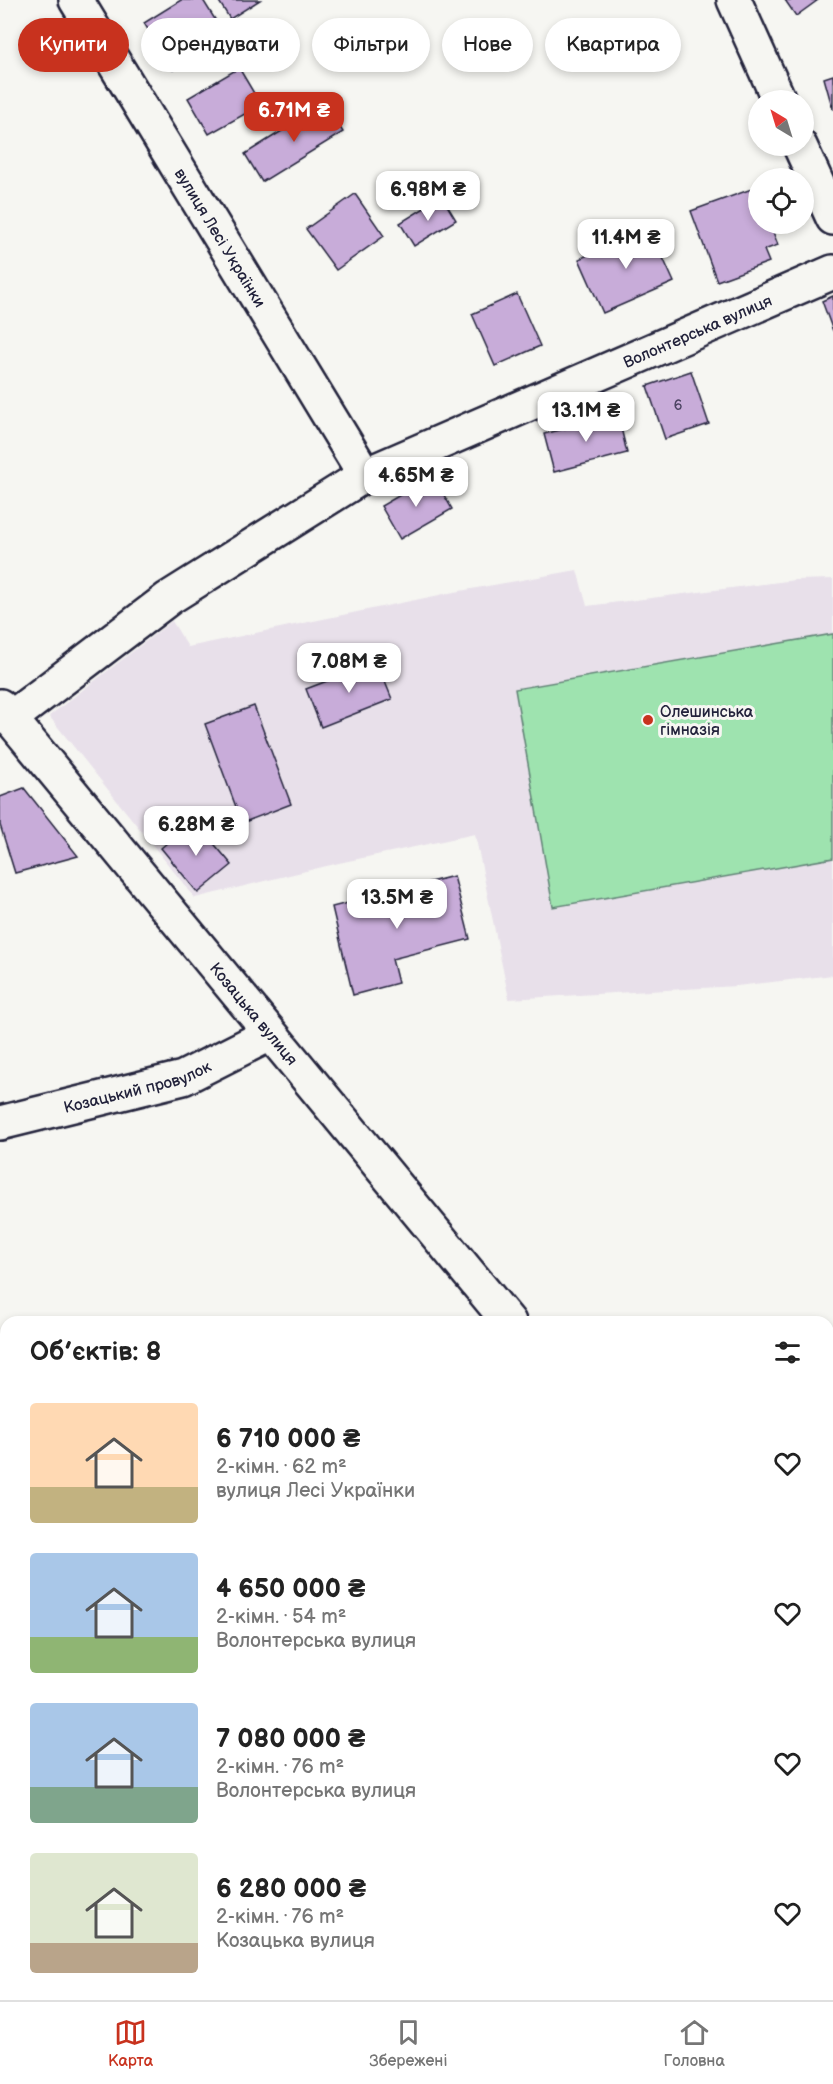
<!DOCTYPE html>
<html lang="uk">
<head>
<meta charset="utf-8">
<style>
  body { margin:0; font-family:"Balsamiq Sans",sans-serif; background:#f6f6f6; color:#222; height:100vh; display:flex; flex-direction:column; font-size:22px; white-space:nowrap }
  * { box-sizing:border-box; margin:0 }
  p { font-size:20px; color:#767676 }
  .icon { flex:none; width:33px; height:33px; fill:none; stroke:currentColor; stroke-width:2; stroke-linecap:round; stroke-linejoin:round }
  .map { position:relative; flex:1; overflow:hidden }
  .sheet { position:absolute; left:0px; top:1316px; width:834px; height:686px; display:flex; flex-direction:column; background:#fff; border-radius:18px 18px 0 0; box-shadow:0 3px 9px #0003 }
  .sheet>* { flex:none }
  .top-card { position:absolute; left:18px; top:18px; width:798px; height:54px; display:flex; gap:12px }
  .needle { width:39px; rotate:322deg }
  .buttons { position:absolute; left:748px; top:90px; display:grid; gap:12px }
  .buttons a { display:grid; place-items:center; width:66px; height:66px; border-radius:50%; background:#fff; box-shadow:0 3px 9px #0003; font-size:30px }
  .price { position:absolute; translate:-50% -51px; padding:0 14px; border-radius:12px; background:#fff; color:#222; font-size:20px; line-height:39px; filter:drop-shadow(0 2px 3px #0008) }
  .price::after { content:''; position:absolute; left:50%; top:36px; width:18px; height:14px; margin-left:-9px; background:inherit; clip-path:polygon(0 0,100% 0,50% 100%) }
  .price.selected { background:#c8321e; color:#fff }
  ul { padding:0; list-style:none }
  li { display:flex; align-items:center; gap:18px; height:150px; padding:0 30px }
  li span { display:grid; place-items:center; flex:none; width:168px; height:120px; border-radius:6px; color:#555 }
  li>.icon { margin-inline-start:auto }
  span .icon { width:72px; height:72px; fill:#fffc; stroke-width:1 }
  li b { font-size:26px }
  h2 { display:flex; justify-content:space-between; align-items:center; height:72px; padding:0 30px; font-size:26px }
  .tag { padding:0 21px; border-radius:27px; background:#fff; box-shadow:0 3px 9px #0003; font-size:21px; line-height:54px }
  .tag.selected { background:#c8321e; color:#fff }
  .tabs { display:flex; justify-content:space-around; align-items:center; height:84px; border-top:2px solid #e0e0e0; background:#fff; font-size:16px; color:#767676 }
  .tabs a { display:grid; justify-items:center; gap:3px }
  .tabs .selected { color:#c8321e }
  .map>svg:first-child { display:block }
</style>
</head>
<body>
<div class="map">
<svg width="833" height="2000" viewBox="0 0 833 2000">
  <rect width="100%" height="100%" fill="#f6f6f2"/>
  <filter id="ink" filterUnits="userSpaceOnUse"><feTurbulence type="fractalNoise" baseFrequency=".0167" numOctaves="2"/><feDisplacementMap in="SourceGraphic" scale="12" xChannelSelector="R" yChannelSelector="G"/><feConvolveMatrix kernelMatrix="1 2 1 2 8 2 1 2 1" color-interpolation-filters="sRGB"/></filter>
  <g filter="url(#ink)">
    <g fill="#e8e0ea">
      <polygon points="577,570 587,606 795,580 833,579 833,975 737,986 509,999 475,834 339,863 195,898 49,716 172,621 188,647 449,593"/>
      <polygon points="0,1331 6,1347 6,1995 247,1995 249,2000 0,2000"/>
    </g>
    <polygon fill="#9ee3af" stroke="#608275" stroke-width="1.5" points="833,634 833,858 553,907 515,689"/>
    <g fill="#c8acd9" stroke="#22223b" stroke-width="1.5">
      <polygon points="181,0 203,0 226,37 173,70 144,23"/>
      <polygon points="218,0 260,0 230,19"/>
      <polygon points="785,0 818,0 796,16"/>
      <polygon points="239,68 261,105 209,134 188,98"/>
      <polygon points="833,75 833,110 824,78"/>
      <polygon points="325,104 343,132 262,182 245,154"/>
      <polygon points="757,187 759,224 770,224 778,245 764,250 769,262 717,281 691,211"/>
      <polygon points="355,194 384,236 336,270 306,229"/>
      <polygon points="442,197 456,220 414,246 400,223"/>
      <polygon points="649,227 674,282 603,313 579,259"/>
      <polygon points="517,294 540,346 495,366 472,314"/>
      <polygon points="833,296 833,331 822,301"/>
      <polygon points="691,371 709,424 665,439 647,386"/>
      <polygon points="618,415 627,453 554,472 544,434"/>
      <polygon points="433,476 452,509 400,539 381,506"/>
      <polygon points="377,662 392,699 321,727 306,689"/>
      <polygon points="254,706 291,804 242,823 205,724"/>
      <polygon points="24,788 78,856 15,873 0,825 0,797"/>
      <polygon points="194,820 232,865 198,893 161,848"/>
      <polygon points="454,876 470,939 392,959 398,983 353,995 332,907"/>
      <polygon points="829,1401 833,1401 833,1435 828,1435"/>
    </g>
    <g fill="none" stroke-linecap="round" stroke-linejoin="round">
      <g stroke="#22223b" stroke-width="38">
        <g id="minor">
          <path id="s1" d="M76,0L365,475"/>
          <polyline points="734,0 779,100"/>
          <polyline points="800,146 833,218"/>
          <path id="s2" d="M0,706L509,1322"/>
          <path id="s3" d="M11,718L169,598L365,475L833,272"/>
          <path id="s4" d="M0,1123L183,1078L270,1034"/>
          <polyline points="828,1543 833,1546"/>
          <polyline points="828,1813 833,1808"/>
          <polyline points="757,2000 758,1995"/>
        </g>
      </g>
      <use href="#minor" stroke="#f6f6f2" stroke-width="33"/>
    </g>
  </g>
  <circle fill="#c8321e" stroke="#f6f6f2" stroke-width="2" cx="648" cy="720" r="6"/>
  <g text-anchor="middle" stroke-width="6" stroke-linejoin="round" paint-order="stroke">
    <g font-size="14" fill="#4c4462">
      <text x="678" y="410">6</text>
    </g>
    <g font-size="16" fill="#22223b" stroke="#f6f6f2">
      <text dy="6" stroke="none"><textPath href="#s1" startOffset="278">вулиця Лесі Українки</textPath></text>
      <text dy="6" stroke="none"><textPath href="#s3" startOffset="792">Волонтерська вулиця</textPath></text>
      <text dy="6" stroke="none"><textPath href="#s2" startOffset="399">Козацька вулиця</textPath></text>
      <text dy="6" stroke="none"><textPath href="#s4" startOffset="142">Козацький провулок</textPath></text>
    </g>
    <g font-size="16" fill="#22223b" stroke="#f6f6f2" text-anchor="start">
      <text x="660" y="717">Олешинська<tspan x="660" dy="18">гімназія</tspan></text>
    </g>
  </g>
</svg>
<div class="buttons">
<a><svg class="needle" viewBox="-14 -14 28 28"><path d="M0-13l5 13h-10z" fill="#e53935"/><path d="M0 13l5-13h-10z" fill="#767676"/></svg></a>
<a><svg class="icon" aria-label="locate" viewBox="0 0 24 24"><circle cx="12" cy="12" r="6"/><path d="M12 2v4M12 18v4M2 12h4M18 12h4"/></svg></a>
</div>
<b class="price selected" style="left:294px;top:143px">6.71M ₴</b>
<b class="price" style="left:428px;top:222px">6.98M ₴</b>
<b class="price" style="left:626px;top:270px">11.4M ₴</b>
<b class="price" style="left:586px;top:443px">13.1M ₴</b>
<b class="price" style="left:416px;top:508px">4.65M ₴</b>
<b class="price" style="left:349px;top:694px">7.08M ₴</b>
<b class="price" style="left:196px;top:857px">6.28M ₴</b>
<b class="price" style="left:397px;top:930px">13.5M ₴</b>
<div class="top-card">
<a class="tag selected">Купити</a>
<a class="tag">Орендувати</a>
<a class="tag">Фільтри</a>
<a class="tag">Нове</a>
<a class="tag">Квартира</a>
</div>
<section class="sheet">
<h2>Об’єктів: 8<svg class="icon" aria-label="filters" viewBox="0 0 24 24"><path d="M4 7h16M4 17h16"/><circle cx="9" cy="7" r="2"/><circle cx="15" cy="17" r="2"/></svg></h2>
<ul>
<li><span style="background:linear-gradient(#ffd9b3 70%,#c2b280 0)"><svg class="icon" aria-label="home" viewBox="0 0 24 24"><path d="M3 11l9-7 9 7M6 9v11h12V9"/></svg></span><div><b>6 710 000 ₴</b><p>2-кімн. · 62 m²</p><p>вулиця Лесі Українки</p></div><svg class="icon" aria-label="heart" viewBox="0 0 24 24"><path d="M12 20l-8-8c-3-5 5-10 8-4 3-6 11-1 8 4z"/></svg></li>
<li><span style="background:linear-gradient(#a9c7e8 70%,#8fb573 0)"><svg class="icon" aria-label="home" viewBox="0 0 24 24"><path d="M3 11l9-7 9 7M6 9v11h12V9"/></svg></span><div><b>4 650 000 ₴</b><p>2-кімн. · 54 m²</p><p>Волонтерська вулиця</p></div><svg class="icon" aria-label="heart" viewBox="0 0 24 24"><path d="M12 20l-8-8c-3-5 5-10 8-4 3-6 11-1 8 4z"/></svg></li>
<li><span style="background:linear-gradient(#a9c7e8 70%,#7fa58c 0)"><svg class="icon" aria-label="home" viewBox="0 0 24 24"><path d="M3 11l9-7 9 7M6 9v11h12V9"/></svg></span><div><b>7 080 000 ₴</b><p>2-кімн. · 76 m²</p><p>Волонтерська вулиця</p></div><svg class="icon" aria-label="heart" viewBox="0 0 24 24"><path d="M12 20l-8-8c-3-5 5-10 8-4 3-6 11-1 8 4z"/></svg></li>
<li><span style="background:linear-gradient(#dfe7d0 75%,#b9a48a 0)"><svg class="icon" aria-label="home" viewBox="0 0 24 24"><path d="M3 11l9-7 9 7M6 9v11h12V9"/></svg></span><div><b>6 280 000 ₴</b><p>2-кімн. · 76 m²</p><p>Козацька вулиця</p></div><svg class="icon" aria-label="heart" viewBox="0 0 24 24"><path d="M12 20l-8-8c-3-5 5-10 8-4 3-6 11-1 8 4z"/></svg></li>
</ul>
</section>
</div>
<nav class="tabs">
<a class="selected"><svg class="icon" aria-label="map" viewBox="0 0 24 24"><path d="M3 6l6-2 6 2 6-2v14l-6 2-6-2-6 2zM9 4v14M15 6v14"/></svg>Карта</a>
<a><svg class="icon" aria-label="saved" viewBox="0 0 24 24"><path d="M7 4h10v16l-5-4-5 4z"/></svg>Збережені</a>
<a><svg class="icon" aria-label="home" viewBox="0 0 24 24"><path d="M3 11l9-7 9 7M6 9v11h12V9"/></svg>Головна</a>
</nav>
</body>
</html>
